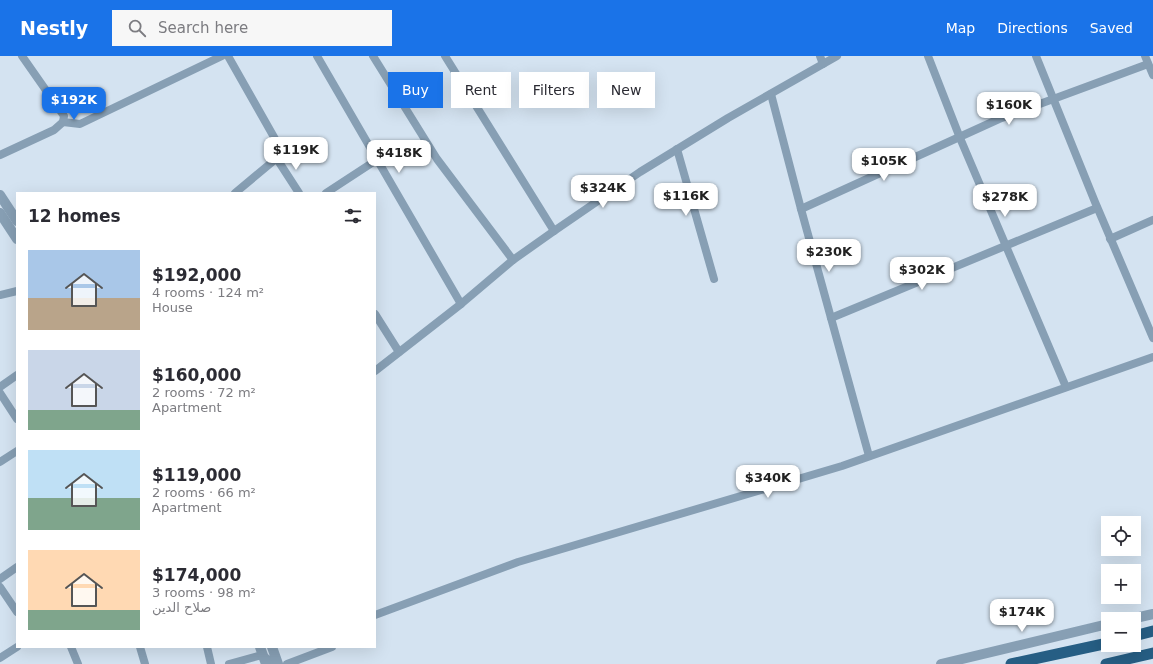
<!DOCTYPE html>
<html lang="en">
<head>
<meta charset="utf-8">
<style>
  body { margin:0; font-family:"DejaVu Sans","Noto Naskh Arabic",sans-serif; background:#f7f7f7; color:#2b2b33; height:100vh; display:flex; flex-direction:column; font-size:15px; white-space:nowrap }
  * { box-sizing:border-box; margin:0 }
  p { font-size:13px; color:#7c7c81 }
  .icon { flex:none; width:22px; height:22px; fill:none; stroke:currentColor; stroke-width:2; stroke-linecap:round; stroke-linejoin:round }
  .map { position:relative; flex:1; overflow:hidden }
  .details { position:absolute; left:16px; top:136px; width:360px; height:456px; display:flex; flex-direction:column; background:#fff; border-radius:0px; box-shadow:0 4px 16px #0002 }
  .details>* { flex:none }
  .top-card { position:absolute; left:388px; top:16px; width:380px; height:36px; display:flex; gap:8px }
  .buttons { position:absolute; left:1101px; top:460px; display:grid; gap:8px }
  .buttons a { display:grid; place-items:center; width:40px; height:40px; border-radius:0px; background:#fff; box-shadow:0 4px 16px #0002; font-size:20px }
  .price { position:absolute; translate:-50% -34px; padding:0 9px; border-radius:8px; background:#fff; color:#222; font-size:13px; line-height:26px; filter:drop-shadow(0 1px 2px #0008) }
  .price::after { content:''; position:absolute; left:50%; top:24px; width:12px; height:9px; margin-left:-6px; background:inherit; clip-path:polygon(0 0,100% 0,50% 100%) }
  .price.active { background:#1a73e8; color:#fff }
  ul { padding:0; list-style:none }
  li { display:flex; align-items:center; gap:12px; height:100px; padding:0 12px }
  li span { display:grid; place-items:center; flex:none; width:112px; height:80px; border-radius:0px; color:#555 }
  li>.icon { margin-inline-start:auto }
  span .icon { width:48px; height:48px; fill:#fffc; stroke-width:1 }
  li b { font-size:17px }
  h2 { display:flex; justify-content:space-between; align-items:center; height:48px; padding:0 12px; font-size:17px }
  .tag { padding:0 14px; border-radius:0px; background:#fff; box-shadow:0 4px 16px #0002; font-size:14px; line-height:36px }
  .tag.active { background:#1a73e8; color:#fff }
  header { display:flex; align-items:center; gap:24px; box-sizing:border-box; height:56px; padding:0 20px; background:#1a73e8; color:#fff }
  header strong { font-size:19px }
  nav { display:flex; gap:22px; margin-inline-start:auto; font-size:14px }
  .search { width:280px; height:36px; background:#f7f7f7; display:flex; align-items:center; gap:10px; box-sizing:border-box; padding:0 14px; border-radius:0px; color:#7c7c81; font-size:15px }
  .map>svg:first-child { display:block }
</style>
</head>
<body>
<header>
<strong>Nestly</strong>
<div class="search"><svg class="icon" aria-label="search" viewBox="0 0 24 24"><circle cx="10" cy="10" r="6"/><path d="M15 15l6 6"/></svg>Search here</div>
<nav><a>Map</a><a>Directions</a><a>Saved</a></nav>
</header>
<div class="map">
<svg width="1153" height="608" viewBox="0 0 1153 608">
  <rect width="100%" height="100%" fill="#d4e3f1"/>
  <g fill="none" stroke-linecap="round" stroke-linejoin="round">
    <g stroke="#879fb4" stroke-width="8">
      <polyline points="228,0 283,97 235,137"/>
      <polyline points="317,0 461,248"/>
      <polyline points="373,0 437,103 513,204"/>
      <polyline points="445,0 554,175"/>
      <polyline points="820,0 823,8"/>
      <polyline points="928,0 960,82 1066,331"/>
      <polyline points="1036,0 1095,146 1153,282"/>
      <polyline points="1145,0 1153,19"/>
      <polyline points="771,38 801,153 869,400"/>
      <polyline points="63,66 80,68 222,0"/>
      <polyline points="677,93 714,223"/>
      <polyline points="0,99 54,74 63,66 64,60 22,0"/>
      <polyline points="277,103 299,137"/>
      <polyline points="326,137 378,103"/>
      <polyline points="801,153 999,63 1148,8"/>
      <polyline points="1110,183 1153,164"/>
      <polyline points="0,239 17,235"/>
      <polyline points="375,258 399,296"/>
      <polyline points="831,262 1097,152"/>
      <polyline points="375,315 461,248 513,204 554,175 640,116 728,62 837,0"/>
      <polyline points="0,331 17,319"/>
      <polyline points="0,337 17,363"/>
      <polyline points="0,406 17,395"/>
      <polyline points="0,523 17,511"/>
      <polyline points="0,531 17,556"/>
      <polyline points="375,559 518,506 842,410 1153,301"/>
      <polyline points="71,591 78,608"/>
      <polyline points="140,591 145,608"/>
      <polyline points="207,591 211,608"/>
      <polyline points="0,602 17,591"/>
      <polyline points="229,608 262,599 275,608"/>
      <polyline points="287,608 332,591"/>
    </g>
    <g stroke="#879fb4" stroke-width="10">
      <polyline points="0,139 17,165"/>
      <polyline points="0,157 17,183"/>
      <polyline points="1131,563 1153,558"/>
      <polyline points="260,591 266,608"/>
      <polyline points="272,591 278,608"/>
      <polyline points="941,608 1108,568"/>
    </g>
    <g stroke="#265e84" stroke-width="11">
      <polyline points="1134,580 1153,575"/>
      <polyline points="1011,608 1108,587"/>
      <polyline points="1106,608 1153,597"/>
    </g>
  </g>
</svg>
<div class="buttons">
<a><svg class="icon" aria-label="locate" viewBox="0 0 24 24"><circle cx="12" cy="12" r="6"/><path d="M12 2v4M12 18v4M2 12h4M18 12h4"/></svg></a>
<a>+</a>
<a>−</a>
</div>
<b class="price active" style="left:74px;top:65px">$192K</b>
<b class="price" style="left:1009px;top:70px">$160K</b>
<b class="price" style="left:296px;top:115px">$119K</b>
<b class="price" style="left:399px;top:118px">$418K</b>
<b class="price" style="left:884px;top:126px">$105K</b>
<b class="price" style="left:603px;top:153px">$324K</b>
<b class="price" style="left:686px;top:161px">$116K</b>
<b class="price" style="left:1005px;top:162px">$278K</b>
<b class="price" style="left:829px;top:217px">$230K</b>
<b class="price" style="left:922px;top:235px">$302K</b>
<b class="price" style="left:768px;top:443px">$340K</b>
<b class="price" style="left:1022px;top:577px">$174K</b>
<div class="top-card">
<a class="tag active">Buy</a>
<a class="tag">Rent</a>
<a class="tag">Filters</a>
<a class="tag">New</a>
</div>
<section class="details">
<h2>12 homes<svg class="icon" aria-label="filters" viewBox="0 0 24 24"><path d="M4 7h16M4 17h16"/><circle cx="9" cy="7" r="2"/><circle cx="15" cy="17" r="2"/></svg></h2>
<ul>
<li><span style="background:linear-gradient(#a9c7e8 60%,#b9a48a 0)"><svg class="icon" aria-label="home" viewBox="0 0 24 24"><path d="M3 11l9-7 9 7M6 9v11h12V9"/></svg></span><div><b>$192,000</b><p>4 rooms · 124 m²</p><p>House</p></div></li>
<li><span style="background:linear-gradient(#c9d6e8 75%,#7fa58c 0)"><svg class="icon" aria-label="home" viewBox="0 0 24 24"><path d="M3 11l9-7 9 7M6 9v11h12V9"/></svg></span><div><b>$160,000</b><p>2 rooms · 72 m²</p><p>Apartment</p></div></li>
<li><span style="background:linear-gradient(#bfe0f5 60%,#7fa58c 0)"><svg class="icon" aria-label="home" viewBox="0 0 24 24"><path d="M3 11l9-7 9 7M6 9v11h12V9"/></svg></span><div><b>$119,000</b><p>2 rooms · 66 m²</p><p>Apartment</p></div></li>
<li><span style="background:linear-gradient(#ffd9b3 75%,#7fa58c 0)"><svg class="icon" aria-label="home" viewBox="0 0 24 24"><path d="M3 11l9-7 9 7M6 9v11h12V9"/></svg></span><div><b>$174,000</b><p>3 rooms · 98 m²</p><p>صلاح الدين</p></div></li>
</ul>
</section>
</div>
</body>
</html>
